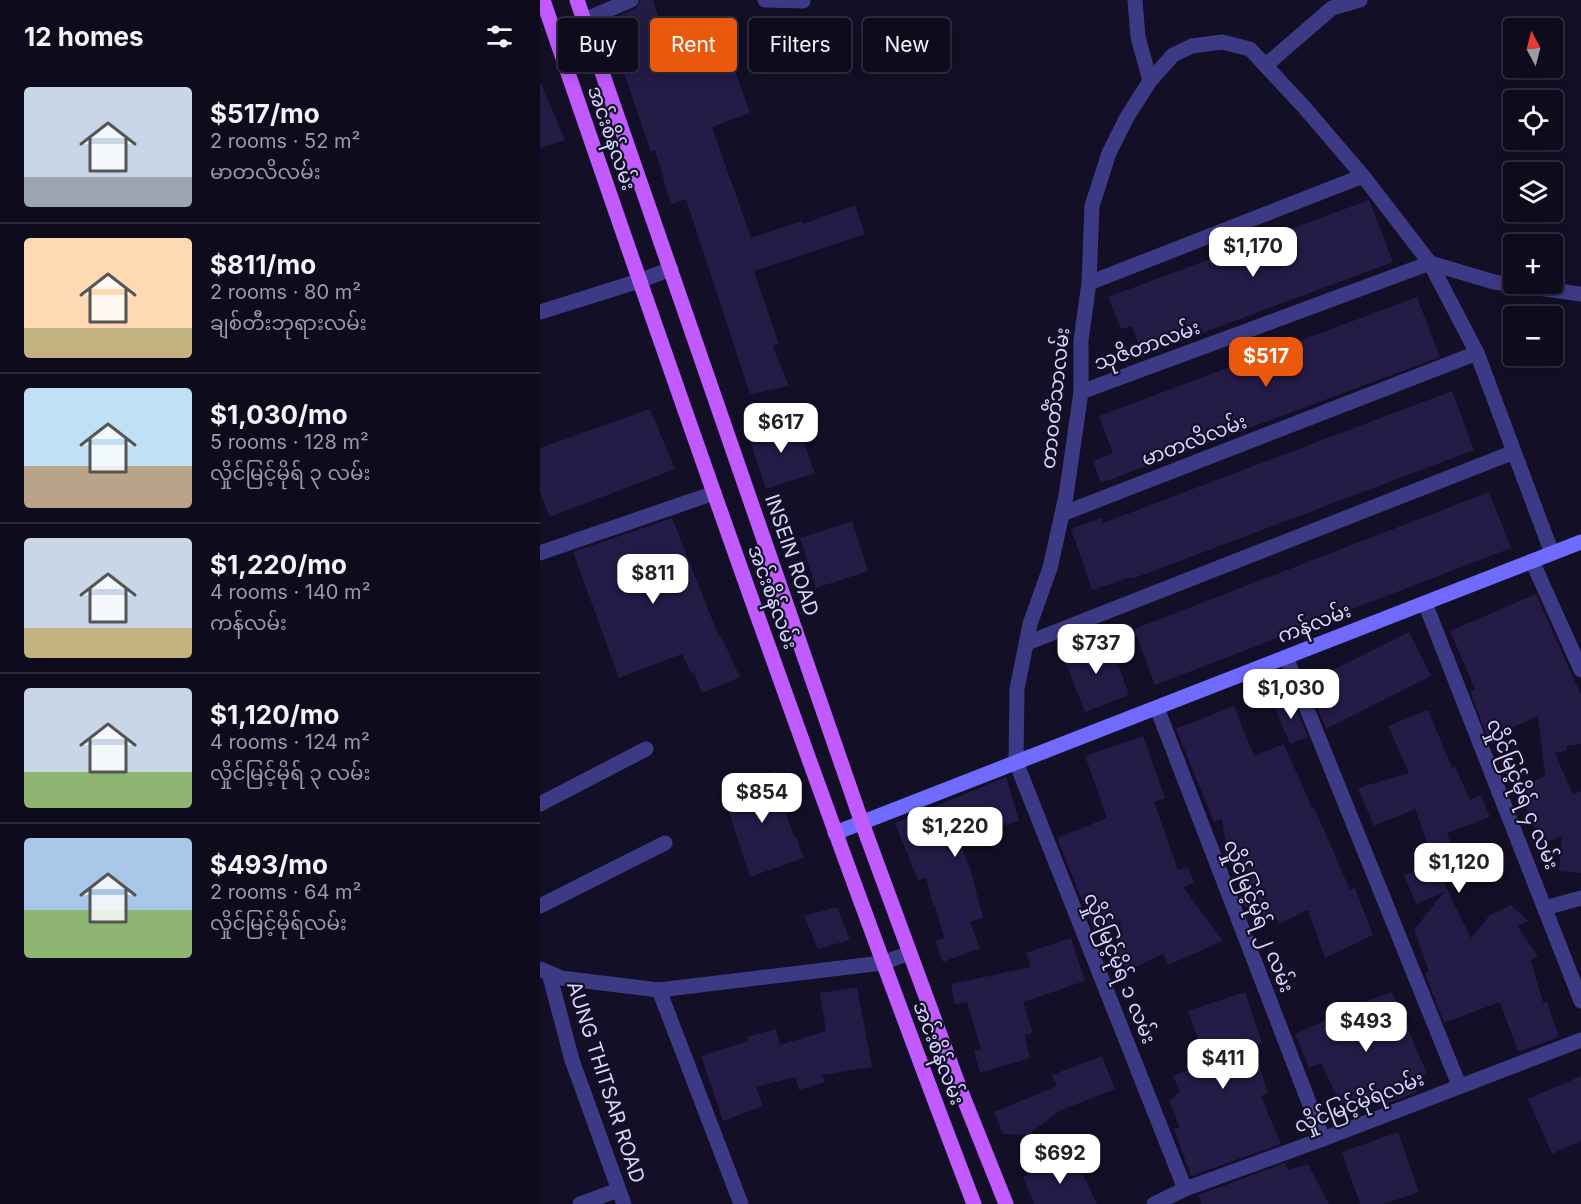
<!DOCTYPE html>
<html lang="en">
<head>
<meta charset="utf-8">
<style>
  body { margin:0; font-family:Inter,"Noto Sans Myanmar",sans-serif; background:#171425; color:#f1f3f6; height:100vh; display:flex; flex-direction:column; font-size:22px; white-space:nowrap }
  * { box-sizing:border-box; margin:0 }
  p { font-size:20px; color:#9b9ba3 }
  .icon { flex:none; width:33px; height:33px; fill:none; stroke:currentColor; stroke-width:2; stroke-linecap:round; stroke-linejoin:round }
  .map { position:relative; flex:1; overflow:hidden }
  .side { display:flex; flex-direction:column; background:#0e0b1c; width:540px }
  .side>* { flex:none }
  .hud { position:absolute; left:18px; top:18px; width:570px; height:54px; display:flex; gap:12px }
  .needle { width:39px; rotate:353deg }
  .controls { position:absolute; left:963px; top:18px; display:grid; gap:12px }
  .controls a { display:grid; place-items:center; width:60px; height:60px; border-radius:6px; background:#0e0b1c; box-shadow:0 3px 15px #0003,0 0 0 2px #2e2b3b; font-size:30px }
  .price { position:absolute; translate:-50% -51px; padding:0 14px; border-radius:12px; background:#fff; color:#222; font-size:20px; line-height:39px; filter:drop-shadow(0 2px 3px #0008) }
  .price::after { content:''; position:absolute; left:50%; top:36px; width:18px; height:14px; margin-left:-9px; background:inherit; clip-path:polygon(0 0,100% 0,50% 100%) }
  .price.on { background:#ea580c; color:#fff }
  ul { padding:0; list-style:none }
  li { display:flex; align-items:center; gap:18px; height:150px; padding:0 24px }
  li+li { border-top:2px solid #2e2b3b }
  li span { display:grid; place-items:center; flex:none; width:168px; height:120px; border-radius:6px; color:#555 }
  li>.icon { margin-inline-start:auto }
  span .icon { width:72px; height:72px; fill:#fffc; stroke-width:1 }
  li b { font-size:26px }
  h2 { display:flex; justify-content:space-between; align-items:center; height:72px; padding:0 24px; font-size:26px }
  .chip { padding:0 21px; border-radius:6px; background:#0e0b1c; box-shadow:0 3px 15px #0003,0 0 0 2px #2e2b3b; font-size:21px; line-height:54px }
  .chip.on { background:#ea580c; color:#fff }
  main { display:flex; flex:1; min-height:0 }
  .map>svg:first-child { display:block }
</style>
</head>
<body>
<main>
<section class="side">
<h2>12 homes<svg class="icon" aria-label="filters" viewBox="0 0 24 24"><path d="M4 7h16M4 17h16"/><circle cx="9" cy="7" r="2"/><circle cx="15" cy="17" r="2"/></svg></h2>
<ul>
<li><span style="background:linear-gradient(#c9d6e8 75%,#9aa5b1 0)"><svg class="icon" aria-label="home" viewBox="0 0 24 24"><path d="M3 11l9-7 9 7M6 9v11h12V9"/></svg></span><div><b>$517/mo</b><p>2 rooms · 52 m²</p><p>မာတလိလမ်း</p></div></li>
<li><span style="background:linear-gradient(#ffd9b3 75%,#c2b280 0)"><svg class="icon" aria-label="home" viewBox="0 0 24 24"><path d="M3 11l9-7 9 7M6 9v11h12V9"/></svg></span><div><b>$811/mo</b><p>2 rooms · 80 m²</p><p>ချစ်တီးဘုရားလမ်း</p></div></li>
<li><span style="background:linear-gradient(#bfe0f5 65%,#b9a48a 0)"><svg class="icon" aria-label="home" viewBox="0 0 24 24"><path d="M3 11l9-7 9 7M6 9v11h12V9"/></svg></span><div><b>$1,030/mo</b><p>5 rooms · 128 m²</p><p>လှိုင်မြင့်မိုရ် ၃ လမ်း</p></div></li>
<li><span style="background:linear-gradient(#c9d6e8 75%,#c2b280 0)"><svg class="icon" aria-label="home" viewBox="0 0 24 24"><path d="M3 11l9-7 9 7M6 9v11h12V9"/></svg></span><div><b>$1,220/mo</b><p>4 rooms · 140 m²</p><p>ကန်လမ်း</p></div></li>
<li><span style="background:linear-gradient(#c9d6e8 70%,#8fb573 0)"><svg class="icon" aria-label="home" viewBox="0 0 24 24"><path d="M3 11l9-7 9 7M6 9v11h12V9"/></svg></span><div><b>$1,120/mo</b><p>4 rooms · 124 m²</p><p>လှိုင်မြင့်မိုရ် ၃ လမ်း</p></div></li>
<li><span style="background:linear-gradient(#a9c7e8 60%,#8fb573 0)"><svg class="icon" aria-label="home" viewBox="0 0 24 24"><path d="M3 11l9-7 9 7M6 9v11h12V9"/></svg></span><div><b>$493/mo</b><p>2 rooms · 64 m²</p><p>လှိုင်မြင့်မိုရ်လမ်း</p></div></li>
</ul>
</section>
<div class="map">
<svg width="1041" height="1204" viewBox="0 0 1041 1204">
  <rect width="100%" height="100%" fill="#130f26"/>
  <g fill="#241b47">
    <polygon points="101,0 113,0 128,46 180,29 210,113 172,127 211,238 262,221 263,224 315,205 325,234 214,271 239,344 232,345 249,386 210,394 146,199 131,204 115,150 111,152 66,21 95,9"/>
    <polygon points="0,81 25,140 0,148"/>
    <polygon points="829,200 853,262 603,355 592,326 581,329 568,297"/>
    <polygon points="877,297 900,357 561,483 553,461 573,453 559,416"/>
    <polygon points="912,391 934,450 592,579 591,577 552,590 531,529 561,518 563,523"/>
    <polygon points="110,409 135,469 10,517 0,492 0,448"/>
    <polygon points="255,419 275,473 226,489 208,435"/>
    <polygon points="949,492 971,548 615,685 594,629"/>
    <polygon points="132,518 179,637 181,636 200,677 162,693 154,672 151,673 142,654 79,678 33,552"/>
    <polygon points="312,521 328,571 276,588 260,538"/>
    <polygon points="996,594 1041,695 1041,744 1026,746 1027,751 1015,753 1033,795 1041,791 1041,873 1019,871 1022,836 1002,844 977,788 1005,776 998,716 948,738 930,692 935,689 910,631"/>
    <polygon points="869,632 891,676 786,729 767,683"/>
    <polygon points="569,638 589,695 545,712 523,656"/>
    <polygon points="751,696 768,737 750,744 733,704"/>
    <polygon points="694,706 714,756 744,744 772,808 774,807 810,890 815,888 833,935 785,958 768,910 739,924 734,914 724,918 704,906 702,901 709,889 692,856 687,853 682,819 674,822 636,729"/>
    <polygon points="888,710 912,768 915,766 930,800 941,795 950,817 907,833 918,862 959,847 966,865 931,877 899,873 931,938 950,915 971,905 988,921 977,926 998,956 991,961 1003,1002 1007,1002 1019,1037 978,1052 960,1002 904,1023 885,973 889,971 874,930 904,892 876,904 864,875 894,863 897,869 875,809 834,826 818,788 869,773 848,726"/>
    <polygon points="603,736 625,798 614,802 638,870 648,867 654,883 643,887 683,941 628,965 623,954 587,971 576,949 581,920 555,932 517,838 567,818 545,756"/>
    <polygon points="235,771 243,790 239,792 254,837 256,837 264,858 210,877 182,791"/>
    <polygon points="466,777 479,821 418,839 431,871 443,918 430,922 440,948 403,962 395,941 404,938 395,905 393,905 386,878 378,880 355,823"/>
    <polygon points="297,907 310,940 278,949 264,916"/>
    <polygon points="531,938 545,981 483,1002 493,1033 485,1035 490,1058 440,1073 434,1051 441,1049 427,1002 415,1004 411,984 491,967 486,953"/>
    <polygon points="317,987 332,1067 282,1075 285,1082 259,1090 255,1077 216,1087 223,1106 183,1121 161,1056 208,1041 207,1037 236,1029 240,1045 286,1031 280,993"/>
    <polygon points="705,992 722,1043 713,1046 728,1093 721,1096 741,1144 651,1176 634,1129 640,1127 629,1101 640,1092 633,1076 666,1062 648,1011"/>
    <polygon points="852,992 887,1074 872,1080 877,1092 839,1107 837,1101 815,1109 812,1099 800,1104 781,1063 769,1068 755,1034 801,1014 800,1011"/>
    <polygon points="562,1056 575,1089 519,1111 488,1135 463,1134 454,1112 517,1086 512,1075"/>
    <polygon points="1041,1076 1041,1141 1012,1154 988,1099"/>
    <polygon points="858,1132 879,1192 843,1204 820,1204 802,1152"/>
    <polygon points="534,1155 557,1204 494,1204 483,1177 511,1164 512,1166"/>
    <polygon points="745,1163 748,1170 768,1164 789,1204 661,1204 658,1195"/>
  </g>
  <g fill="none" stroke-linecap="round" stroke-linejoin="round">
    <g stroke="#3d3a85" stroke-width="15">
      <polyline points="225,0 263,1"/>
      <polyline points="595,0 598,37 610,81"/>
      <polyline points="44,20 91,0"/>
      <polyline points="726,65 792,8 820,0"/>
      <polyline points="549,283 823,176"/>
      <polyline points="0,312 99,281 131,269"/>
      <polyline points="541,392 890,263 954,282 1041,294"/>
      <polyline points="522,514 937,353"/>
      <polyline points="0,553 174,493"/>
      <polyline points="992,561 1041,670"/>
      <polyline points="885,603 1041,1001"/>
      <polyline points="487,643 974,452"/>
      <polyline points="746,657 919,1085"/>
      <polyline points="617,708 783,1139"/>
      <polyline points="0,804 106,749"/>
      <polyline points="0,906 125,843"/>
      <polyline points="1005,908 1041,898"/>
      <polyline points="0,969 21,978 119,990 342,963 370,953"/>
      <polyline points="9,973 32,1060 84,1204"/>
      <polyline points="119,990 201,1204"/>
      <polyline points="645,1189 476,762 477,689 490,624 510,568 526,496 541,392 541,340 549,283 552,206 569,153 587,117 610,81 633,55 652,46 682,42 710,49 764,107 823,176 890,263 937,353 1012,553"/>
      <polyline points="40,1204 78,1190"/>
      <polyline points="614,1204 645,1189 783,1139 1041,1040"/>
    </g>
    <polyline stroke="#6f6bff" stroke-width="15" points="295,833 1041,542"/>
    <g stroke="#c25bff" stroke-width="15">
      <path d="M3,0C141,403 282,806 434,1204"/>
      <polyline points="37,0 322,823 420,1089 466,1204"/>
    </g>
  </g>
  <g text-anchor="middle" stroke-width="4.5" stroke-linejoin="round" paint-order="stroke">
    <g font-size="20" fill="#d9d4ff" stroke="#130f26">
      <text transform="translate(72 138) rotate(71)" y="7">အင်းစိန်လမ်း</text>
      <text transform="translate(607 345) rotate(-20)" y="7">သုဇိတာလမ်း</text>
      <text transform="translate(515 398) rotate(-84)" y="7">တာဝတိံသာလမ်း</text>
      <text transform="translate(654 440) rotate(-21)" y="7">မာတလိလမ်း</text>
      <text transform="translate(252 555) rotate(71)" y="7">INSEIN ROAD</text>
      <text transform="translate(233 597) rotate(70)" y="7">အင်းစိန်လမ်း</text>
      <text transform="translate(774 623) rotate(-21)" y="7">ကန်လမ်း</text>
      <text transform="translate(983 794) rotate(68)" y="7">လှိုင်မြင့်မိုရ် ၄ လမ်း</text>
      <text transform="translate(719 916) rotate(69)" y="7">လှိုင်မြင့်မိုရ် ၂ လမ်း</text>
      <text transform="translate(580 968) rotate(68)" y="7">လှိုင်မြင့်မိုရ် ၁ လမ်း</text>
      <text transform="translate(399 1053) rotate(69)" y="7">အင်းစိန်လမ်း</text>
      <text transform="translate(66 1082) rotate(72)" y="7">AUNG THITSAR ROAD</text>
      <text transform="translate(819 1102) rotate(-21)" y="7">လှိုင်မြင့်မိုရ်လမ်း</text>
    </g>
  </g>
</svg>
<div class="controls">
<a><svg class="needle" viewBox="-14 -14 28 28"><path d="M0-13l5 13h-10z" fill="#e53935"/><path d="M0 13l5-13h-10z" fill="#9b9ba3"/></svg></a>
<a><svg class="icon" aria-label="locate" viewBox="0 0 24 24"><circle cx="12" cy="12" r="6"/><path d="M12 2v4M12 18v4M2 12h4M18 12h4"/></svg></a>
<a><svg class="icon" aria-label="layers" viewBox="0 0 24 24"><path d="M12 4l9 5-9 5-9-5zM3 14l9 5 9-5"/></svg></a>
<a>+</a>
<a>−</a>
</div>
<b class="price" style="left:713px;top:278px">$1,170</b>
<b class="price on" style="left:726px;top:388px">$517</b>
<b class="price" style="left:241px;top:454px">$617</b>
<b class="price" style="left:113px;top:605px">$811</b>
<b class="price" style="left:556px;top:675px">$737</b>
<b class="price" style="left:751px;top:720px">$1,030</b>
<b class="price" style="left:222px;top:824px">$854</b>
<b class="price" style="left:415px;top:858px">$1,220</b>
<b class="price" style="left:919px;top:894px">$1,120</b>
<b class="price" style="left:826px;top:1053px">$493</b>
<b class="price" style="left:683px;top:1090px">$411</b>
<b class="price" style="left:520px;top:1185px">$692</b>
<div class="hud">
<a class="chip">Buy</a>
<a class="chip on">Rent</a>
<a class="chip">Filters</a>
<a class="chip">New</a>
</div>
</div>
</main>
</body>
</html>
